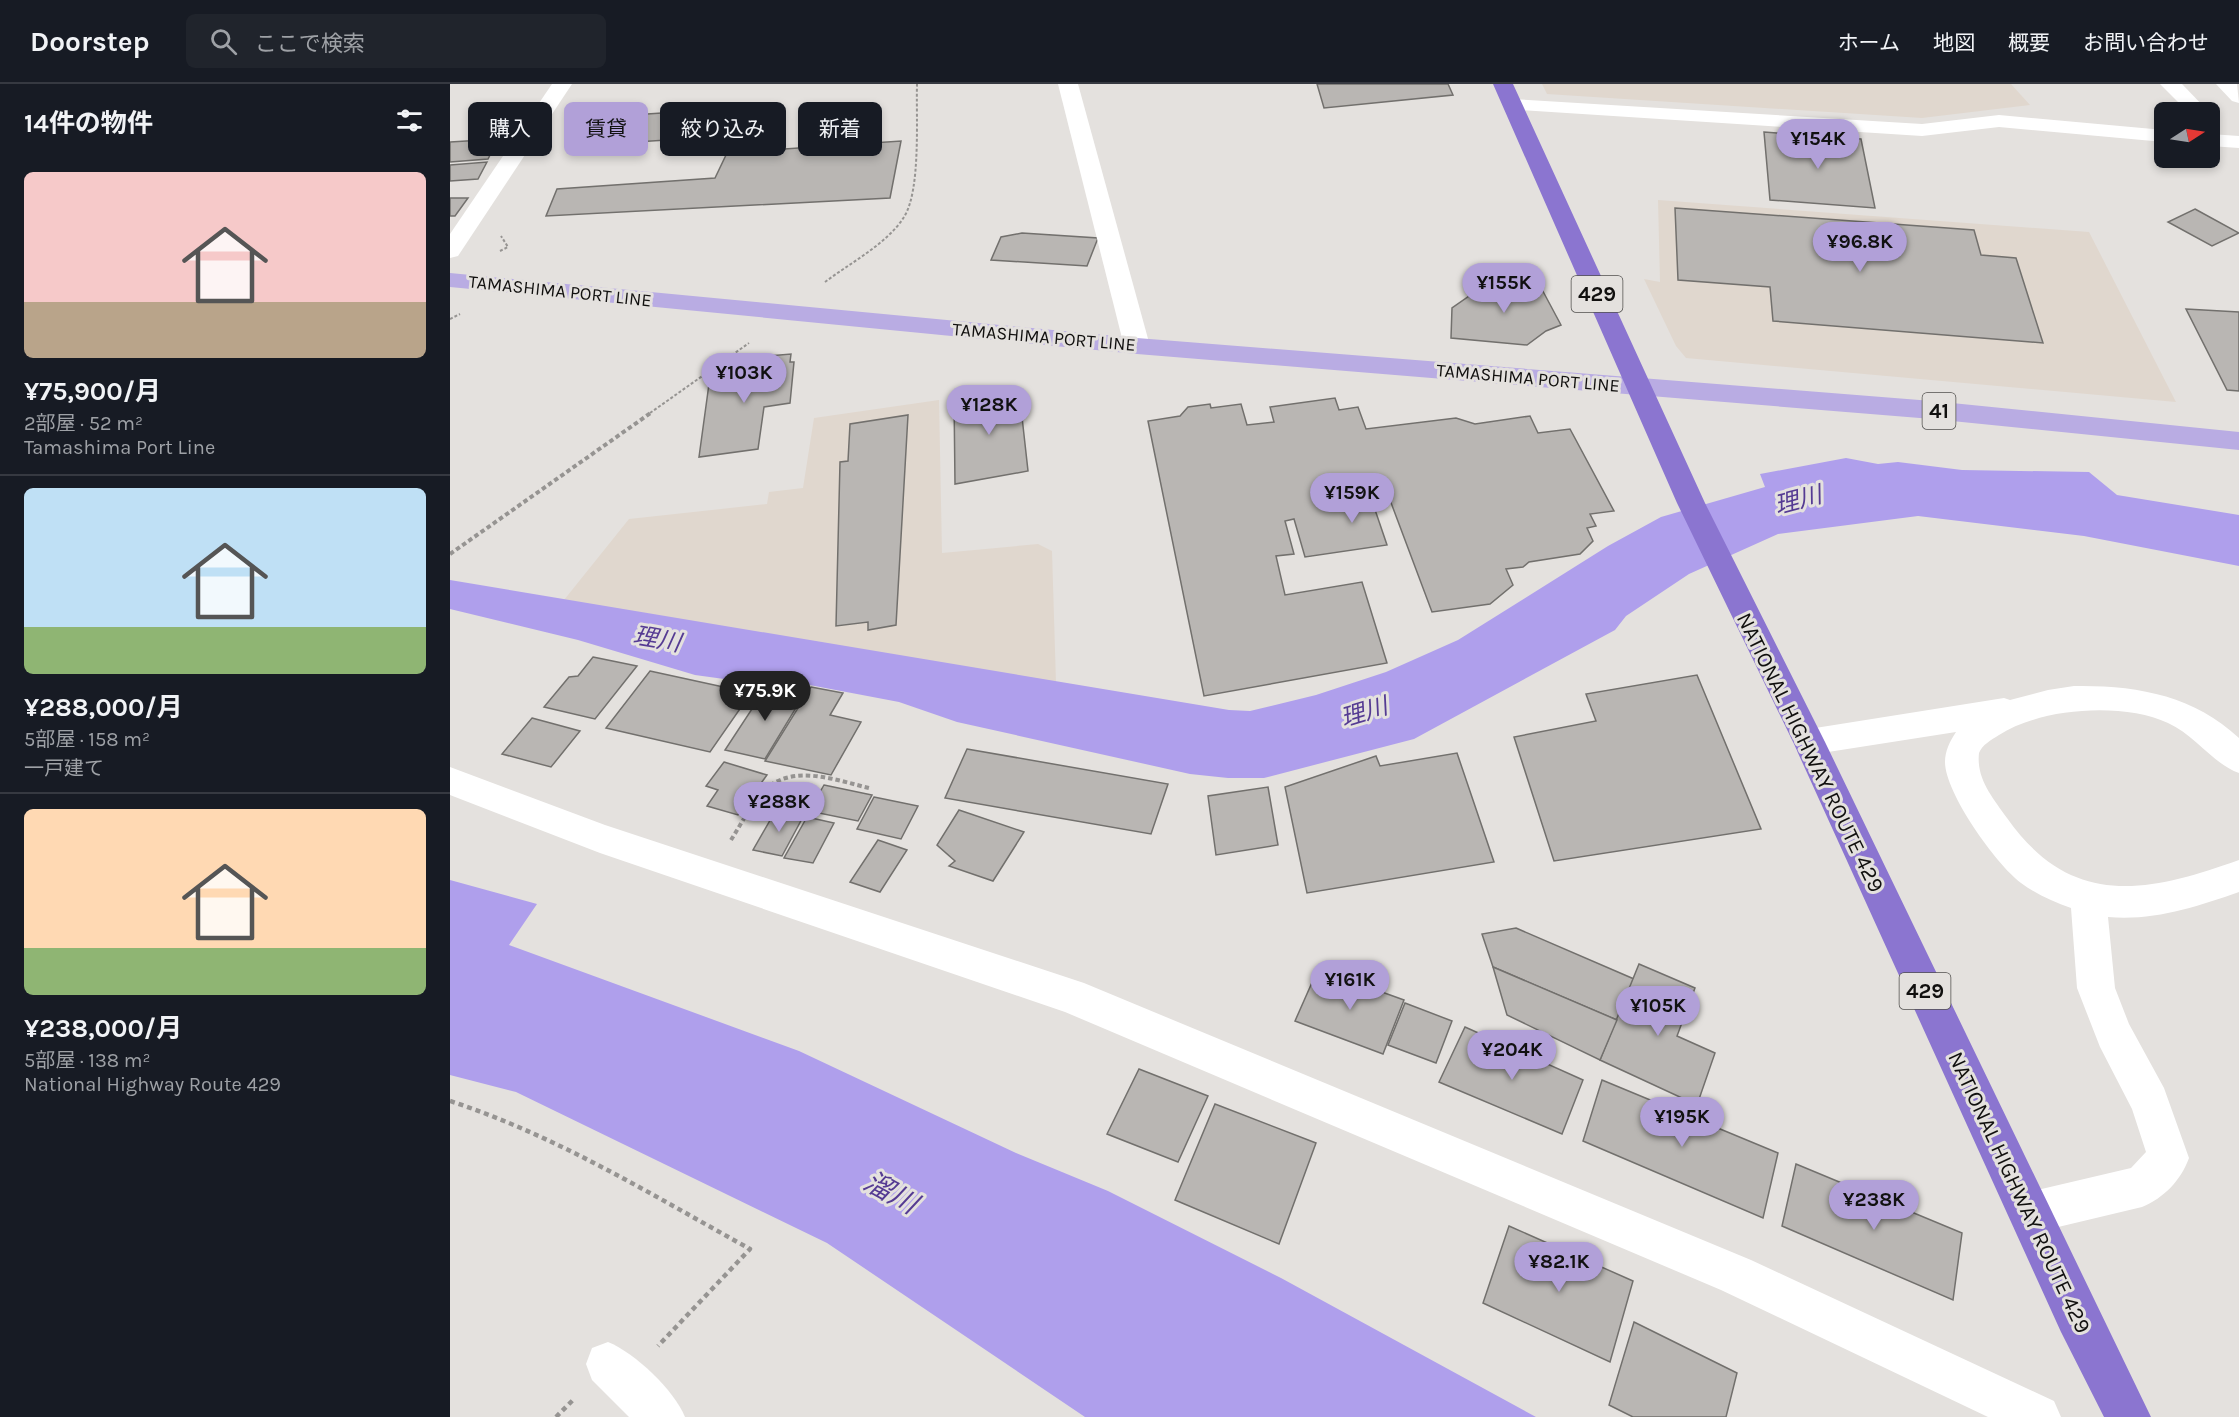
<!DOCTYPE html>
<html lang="ja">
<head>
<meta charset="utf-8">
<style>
  body { margin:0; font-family:Karla,"Noto Sans JP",sans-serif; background:#20242c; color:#f1f3f6; height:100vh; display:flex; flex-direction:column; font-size:22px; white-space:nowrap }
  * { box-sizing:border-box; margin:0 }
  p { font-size:20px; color:#9ea1a6 }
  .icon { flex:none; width:33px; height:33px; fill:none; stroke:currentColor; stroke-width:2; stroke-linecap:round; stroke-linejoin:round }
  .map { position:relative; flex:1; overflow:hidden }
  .side { display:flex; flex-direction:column; background:#171b24; width:450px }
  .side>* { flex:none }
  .top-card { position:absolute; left:18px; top:18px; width:570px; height:54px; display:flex; gap:12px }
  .needle { width:39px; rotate:78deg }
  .tools { position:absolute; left:1704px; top:18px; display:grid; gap:12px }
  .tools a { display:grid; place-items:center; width:66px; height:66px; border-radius:9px; background:#171b24; box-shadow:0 3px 9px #0003; font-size:30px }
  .price { position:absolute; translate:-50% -51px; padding:0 14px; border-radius:21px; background:#b1a0d8; color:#111; font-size:20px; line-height:39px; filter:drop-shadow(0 2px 3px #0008) }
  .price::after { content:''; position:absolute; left:50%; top:36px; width:18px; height:14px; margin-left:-9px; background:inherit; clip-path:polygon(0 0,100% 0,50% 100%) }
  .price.selected { background:#222; color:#fff }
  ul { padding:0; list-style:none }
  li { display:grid; align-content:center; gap:12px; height:318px; padding:0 24px }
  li+li { border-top:2px solid #363941 }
  li span { display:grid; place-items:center; height:186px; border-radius:9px; color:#555 }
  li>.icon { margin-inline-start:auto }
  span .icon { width:108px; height:108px; fill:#fffc; stroke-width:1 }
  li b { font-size:26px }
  h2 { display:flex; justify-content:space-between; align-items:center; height:72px; padding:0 24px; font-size:26px }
  .tag { padding:0 21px; border-radius:9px; background:#171b24; box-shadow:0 3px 9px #0003; font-size:21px; line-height:54px }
  .tag.selected { background:#b1a0d8; color:#111 }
  header { display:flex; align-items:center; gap:36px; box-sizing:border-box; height:84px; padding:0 30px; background:#171b24; border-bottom:2px solid #363941 }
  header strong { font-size:28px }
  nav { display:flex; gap:33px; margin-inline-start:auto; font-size:21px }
  .search { width:420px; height:54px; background:#20242c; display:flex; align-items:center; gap:15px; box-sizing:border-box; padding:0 21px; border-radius:9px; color:#9ea1a6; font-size:22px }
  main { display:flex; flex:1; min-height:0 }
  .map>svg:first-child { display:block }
</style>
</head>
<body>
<header>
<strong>Doorstep</strong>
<div class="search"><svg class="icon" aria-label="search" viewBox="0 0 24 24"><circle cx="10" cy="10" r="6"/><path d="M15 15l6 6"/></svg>ここで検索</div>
<nav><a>ホーム</a><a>地図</a><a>概要</a><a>お問い合わせ</a></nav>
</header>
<main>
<section class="side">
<h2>14件の物件<svg class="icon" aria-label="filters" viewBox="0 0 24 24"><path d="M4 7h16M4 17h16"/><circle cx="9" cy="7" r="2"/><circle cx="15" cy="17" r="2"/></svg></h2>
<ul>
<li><span style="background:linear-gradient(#f6c9c9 70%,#b9a48a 0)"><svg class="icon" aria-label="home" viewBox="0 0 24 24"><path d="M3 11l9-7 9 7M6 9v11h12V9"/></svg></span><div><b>¥75,900/月</b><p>2部屋 · 52 m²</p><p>Tamashima Port Line</p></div></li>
<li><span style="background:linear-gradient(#bfe0f5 75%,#8fb573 0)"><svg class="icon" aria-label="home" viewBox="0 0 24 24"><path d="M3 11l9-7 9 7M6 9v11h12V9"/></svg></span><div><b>¥288,000/月</b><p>5部屋 · 158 m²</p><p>一戸建て</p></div></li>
<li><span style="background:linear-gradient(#ffd9b3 75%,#8fb573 0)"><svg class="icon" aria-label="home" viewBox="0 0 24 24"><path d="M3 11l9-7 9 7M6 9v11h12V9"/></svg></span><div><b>¥238,000/月</b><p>5部屋 · 138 m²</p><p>National Highway Route 429</p></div></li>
</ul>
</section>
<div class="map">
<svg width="1789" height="1333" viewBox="0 0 1789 1333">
  <rect width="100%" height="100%" fill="#e4e1de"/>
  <g fill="#e0d7ce">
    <polygon points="1092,0 1561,0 1580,21 1472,34 1097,10"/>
    <polygon points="1208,116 1639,148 1726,318 1236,274 1226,262 1194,195 1210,198"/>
    <polygon points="489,316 492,469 588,460 602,467 606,599 114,516 179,435 317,420 319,408 353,404 364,334"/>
  </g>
  <g fill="#af9fec">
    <polygon points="1396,374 1428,380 1448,378 1512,386 1639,388 1667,411 1789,431 1789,482 1634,452 1468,432 1328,450 1239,490 1176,532 1165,546 964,655 814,694 778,694 740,690 507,638 449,618 328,595 296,598 245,591 128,556 0,525 0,496 779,626 800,627 866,611 936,588 1008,556 1158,462 1211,433 1315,403 1310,390"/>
    <polygon points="0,796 87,820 59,861 349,967 566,1069 658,1107 831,1194 1086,1333 635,1333 377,1159 66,1008 0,991"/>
  </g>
  <g fill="#b9b6b3" stroke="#72706d" stroke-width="1.5">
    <polygon points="867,0 998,0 1003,11 874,24"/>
    <polygon points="272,25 263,53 171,59 182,31"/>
    <polygon points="1314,48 1411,55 1425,124 1320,116"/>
    <polygon points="48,55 38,75 0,78 0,58"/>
    <polygon points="451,57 440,114 96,132 107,105 265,94 277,69"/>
    <polygon points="37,78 28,95 0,97 0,81"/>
    <polygon points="0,114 18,114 5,132 0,132"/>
    <polygon points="1225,124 1524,146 1531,171 1566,174 1593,259 1323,237 1320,203 1228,196"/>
    <polygon points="1745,125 1789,149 1762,162 1718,138"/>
    <polygon points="572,149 648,154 637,182 541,176 551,153"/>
    <polygon points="1088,198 1111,241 1096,247 1077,261 1001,254 1002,224 1035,201"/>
    <polygon points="1736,225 1789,228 1789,307 1777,306"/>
    <polygon points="341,270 340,278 344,278 340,319 314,323 308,365 249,373 259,300 273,292 292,289 294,274"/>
    <polygon points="569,306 578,387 505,400 504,313"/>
    <polygon points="885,314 889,326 908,323 916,345 1006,334 1025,340 1080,332 1088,349 1120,345 1164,427 1140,430 1146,442 1137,444 1143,457 1130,470 1079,478 1073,483 1056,485 1063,501 1040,520 982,528 937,408 920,411 937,461 855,473 844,435 835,437 844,470 826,472 835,511 912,498 937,579 754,612 698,337 730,332 738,323 760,320 761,324 791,320 797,341 824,338 820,323"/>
    <polygon points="458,331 446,541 418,546 418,538 386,542 390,378 398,377 400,340"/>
    <polygon points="143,573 187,582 145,635 94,623 119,593 128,592"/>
    <polygon points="200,587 301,609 260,668 156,644"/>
    <polygon points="1247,591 1311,745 1104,777 1064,653 1146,637 1136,610"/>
    <polygon points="317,602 355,609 315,675 275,666"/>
    <polygon points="361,603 393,609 380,631 411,638 381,691 315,677"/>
    <polygon points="82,634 130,647 101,683 52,670"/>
    <polygon points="517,665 718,700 701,750 495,714"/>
    <polygon points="1007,669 1044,778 857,809 835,703 926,672 930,682"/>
    <polygon points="274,678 317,691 288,731 257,722 268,706 256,702"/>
    <polygon points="374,701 422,711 408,737 359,727"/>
    <polygon points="818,703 828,761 766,771 758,712"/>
    <polygon points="424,713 468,722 451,755 407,745"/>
    <polygon points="326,726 354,731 332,772 303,766"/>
    <polygon points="509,726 574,748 543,797 499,782 505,777 487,761"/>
    <polygon points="357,733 384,739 363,779 334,774"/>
    <polygon points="428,756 457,766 430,808 400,798"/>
    <polygon points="1066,844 1184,895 1167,936 1043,883 1032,850"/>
    <polygon points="1189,880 1245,904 1227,952 1265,969 1247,1021 1150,976"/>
    <polygon points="1043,883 1167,936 1150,976 1057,931"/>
    <polygon points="868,885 954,916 933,970 845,937"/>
    <polygon points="955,919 1002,937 986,979 938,961"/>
    <polygon points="1015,943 1133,996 1112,1050 989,998"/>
    <polygon points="689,985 758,1012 728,1078 657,1050"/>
    <polygon points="1152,996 1328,1069 1313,1134 1133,1057"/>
    <polygon points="765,1020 866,1059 829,1160 725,1116"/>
    <polygon points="1346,1080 1512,1149 1503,1216 1332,1142"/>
    <polygon points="1059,1142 1183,1197 1160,1278 1033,1219"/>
    <polygon points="1184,1238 1287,1289 1276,1333 1183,1333 1159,1321"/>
  </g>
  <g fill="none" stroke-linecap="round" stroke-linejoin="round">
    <g stroke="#969492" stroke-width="2" stroke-dasharray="3 2" stroke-linecap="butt">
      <polyline points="50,167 58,163 51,152"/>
      <path d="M375,198C400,179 437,160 454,133C471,106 466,34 467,0"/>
      <polyline points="0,235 10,230"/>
      <polyline points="200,329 299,259"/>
    </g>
    <g stroke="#969492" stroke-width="4" stroke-dasharray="4.5 3" stroke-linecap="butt">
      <polyline points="0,470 202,328"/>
      <path d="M281,756C291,740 300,723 312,709C340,678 385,696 419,704"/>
    </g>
    <g stroke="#969492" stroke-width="4.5" stroke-dasharray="5 4" stroke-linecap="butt">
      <path d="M0,1017C107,1052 202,1111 300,1165L208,1262"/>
      <polyline points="106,1333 124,1315"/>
    </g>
    <g fill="#fff" fill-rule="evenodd">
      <polygon points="102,0 122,0 8,172 0,174 0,150"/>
      <polygon points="608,0 628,0 700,262 696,268 687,270 678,268 674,262"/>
      <polygon points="1710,0 1732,0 1759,28 1738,28"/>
      <polygon points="1766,0 1787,0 1789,19 1782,17"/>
      <polygon points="1063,15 1472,40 1549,31 1714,46 1714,58 1549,43 1472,52 1056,25 1053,21 1056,17"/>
      <polygon points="1760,50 1789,52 1789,64 1760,62"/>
      <path d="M1624,602C1686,601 1743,611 1789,654V689C1763,680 1745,651 1718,639C1672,618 1591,624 1549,651C1541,656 1532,661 1529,669C1526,695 1543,714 1557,734C1621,825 1697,809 1789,776V808C1746,823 1704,837 1658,833L1665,904L1679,940L1714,1004L1739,1074C1731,1096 1714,1114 1692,1123L1579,1150L1564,1144L1558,1129L1564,1114L1579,1108L1681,1084L1696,1068L1682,1025L1650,963L1627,904L1621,824C1603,818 1586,810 1571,799C1546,780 1495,709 1495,678C1495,667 1500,657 1506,648L1359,671L1347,667L1343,658L1347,649L1359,645L1554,614L1560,616L1598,606Z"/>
      <polygon points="0,683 155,741 634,899 1301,1176 1604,1317 1611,1333 1538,1333 1271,1206 615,928 150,769 0,711"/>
      <path d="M158,1258C185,1269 224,1306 235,1333H179L142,1296L136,1280L142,1264Z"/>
    </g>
    <polygon fill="#b9ace3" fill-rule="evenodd" points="0,189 687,254 1482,317 1789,348 1789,366 1482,335 687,270 0,203"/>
    <polygon fill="#8b75d0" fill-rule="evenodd" points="1043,0 1063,0 1255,419 1375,658 1701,1333 1654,1333 1611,1248 1343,658 1227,419"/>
  </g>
  <g text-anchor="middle" stroke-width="6" stroke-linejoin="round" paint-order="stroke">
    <g font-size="18" fill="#11100f" stroke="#e4e1de">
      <text transform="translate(110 207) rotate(6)" y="6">TAMASHIMA PORT LINE</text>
      <text transform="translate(594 253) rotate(5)" y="6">TAMASHIMA PORT LINE</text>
      <text transform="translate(1078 294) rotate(5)" y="6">TAMASHIMA PORT LINE</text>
    </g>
    <g fill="#e4e1de" stroke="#504f4d" stroke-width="1.5">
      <rect x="1121.5" y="192" width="51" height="36" rx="4.5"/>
      <rect x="1472.5" y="309" width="33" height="36" rx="4.5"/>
      <rect x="1449.5" y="889" width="51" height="36" rx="4.5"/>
    </g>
    <g font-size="21" font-weight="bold" fill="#11100f">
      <text x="1147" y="217">429</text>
      <text x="1489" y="334">41</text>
      <text x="1475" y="914">429</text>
    </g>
    <g font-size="22" fill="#11100f" stroke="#e4e1de">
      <text transform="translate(1361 668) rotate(64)" y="8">NATIONAL HIGHWAY ROUTE 429</text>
      <text transform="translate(1570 1108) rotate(65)" y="8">NATIONAL HIGHWAY ROUTE 429</text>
    </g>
    <g font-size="24" font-style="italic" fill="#553b93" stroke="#e4e1de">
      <text transform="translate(1348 416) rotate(-15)" y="8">理川</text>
      <text transform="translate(207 555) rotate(10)" y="8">理川</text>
      <text transform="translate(914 628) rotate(-17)" y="8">理川</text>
    </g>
    <g font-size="28" font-style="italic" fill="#553b93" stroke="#e4e1de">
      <text transform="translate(441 1108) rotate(29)" y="10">溜川</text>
    </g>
  </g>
</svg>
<div class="tools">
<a><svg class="needle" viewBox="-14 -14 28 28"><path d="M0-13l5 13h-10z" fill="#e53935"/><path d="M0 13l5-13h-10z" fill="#9ea1a6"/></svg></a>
</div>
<b class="price" style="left:1368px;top:86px">¥154K</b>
<b class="price" style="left:1410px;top:189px">¥96.8K</b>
<b class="price" style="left:1054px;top:230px">¥155K</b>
<b class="price" style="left:294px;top:320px">¥103K</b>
<b class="price" style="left:539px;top:352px">¥128K</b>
<b class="price" style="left:902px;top:440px">¥159K</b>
<b class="price selected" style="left:315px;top:638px">¥75.9K</b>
<b class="price" style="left:329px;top:749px">¥288K</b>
<b class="price" style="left:900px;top:927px">¥161K</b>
<b class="price" style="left:1208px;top:953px">¥105K</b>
<b class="price" style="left:1062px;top:997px">¥204K</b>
<b class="price" style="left:1232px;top:1064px">¥195K</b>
<b class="price" style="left:1424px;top:1147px">¥238K</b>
<b class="price" style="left:1109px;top:1209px">¥82.1K</b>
<div class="top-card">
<a class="tag">購入</a>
<a class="tag selected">賃貸</a>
<a class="tag">絞り込み</a>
<a class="tag">新着</a>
</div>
</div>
</main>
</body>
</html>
